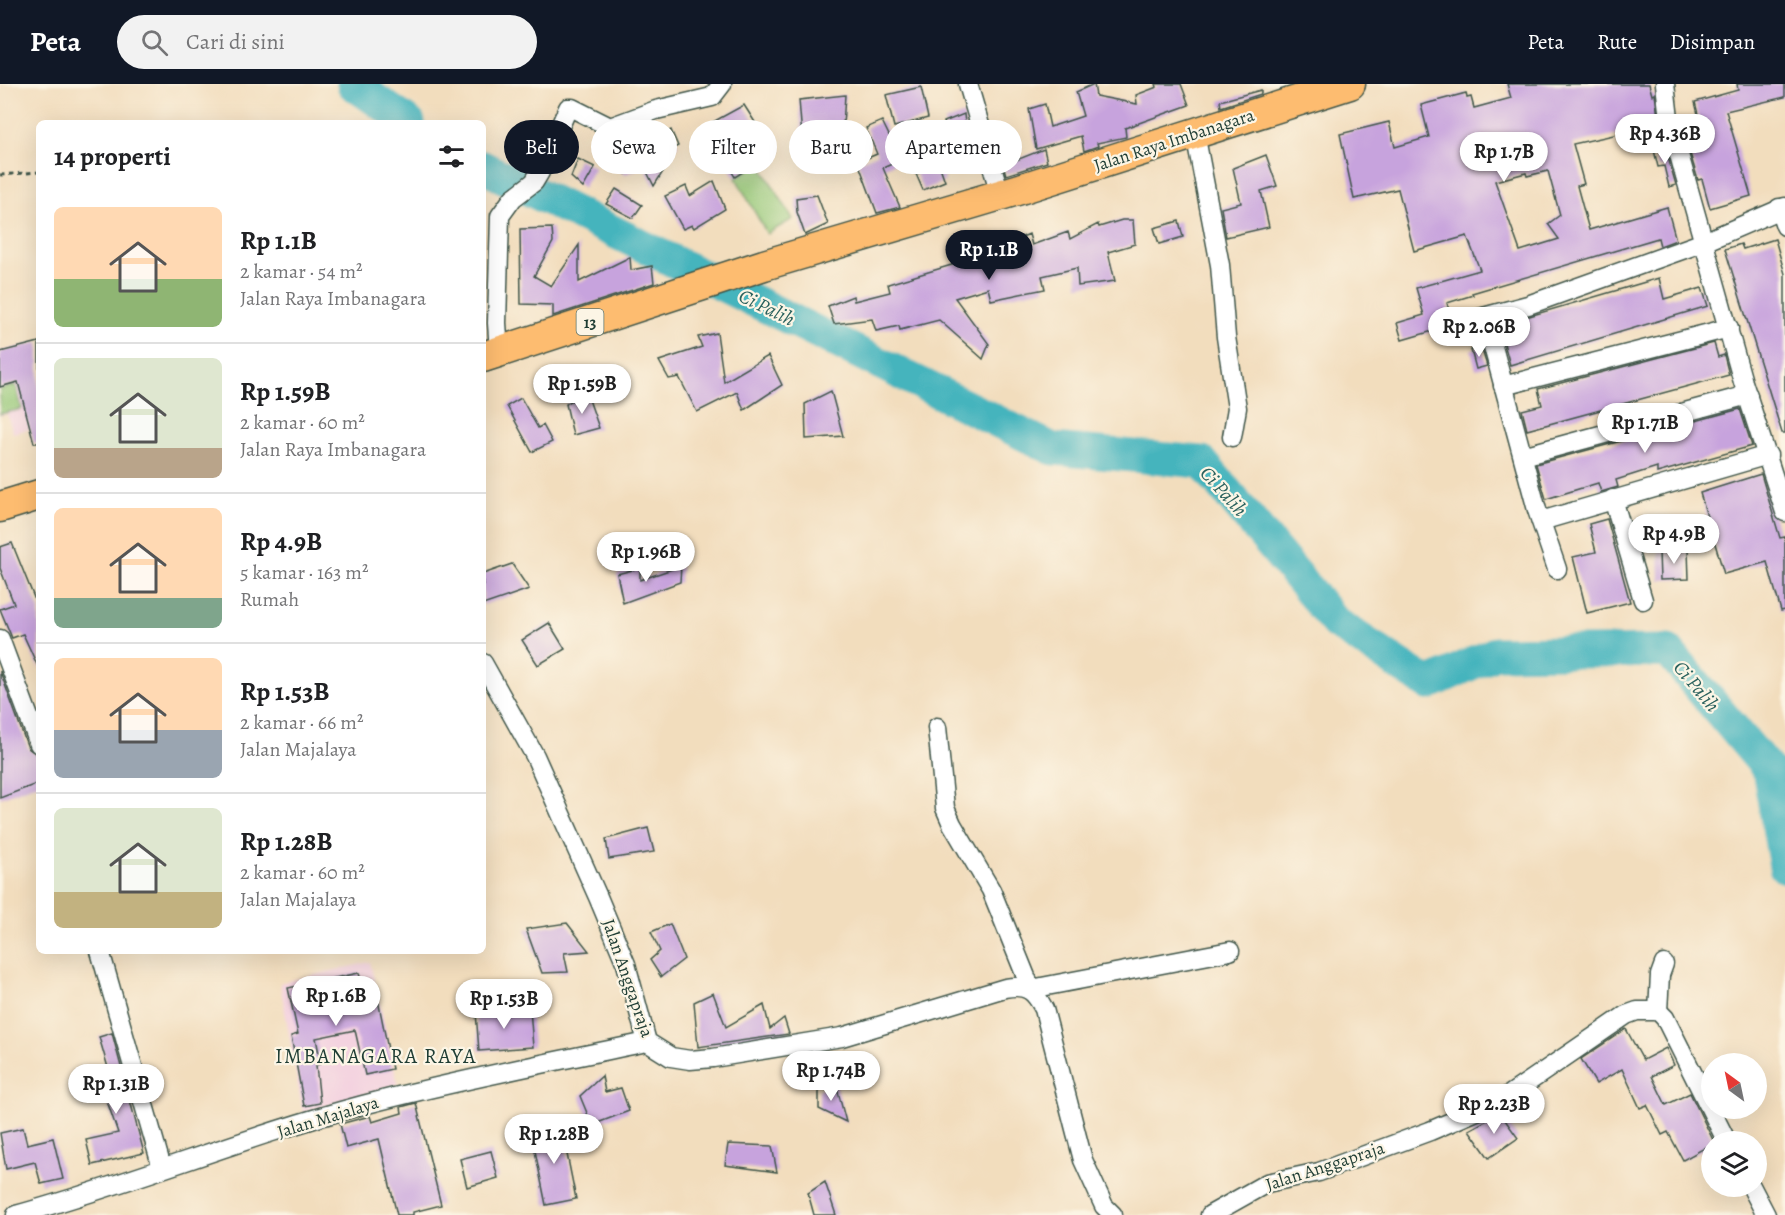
<!DOCTYPE html>
<html lang="id">
<head>
<meta charset="utf-8">
<style>
  body { margin:0; font-family:Alegreya,serif; background:#f2f2f2; color:#202124; height:100vh; display:flex; flex-direction:column; font-size:22px; white-space:nowrap }
  * { box-sizing:border-box; margin:0 }
  p { font-size:20px; color:#757577 }
  .icon { flex:none; width:33px; height:33px; fill:none; stroke:currentColor; stroke-width:2; stroke-linecap:round; stroke-linejoin:round }
  .map { position:relative; flex:1; overflow:hidden }
  .side { position:absolute; left:36px; top:36px; width:450px; height:834px; display:flex; flex-direction:column; background:#fff; border-radius:9px; box-shadow:0 6px 24px #0002 }
  .side>* { flex:none }
  .top-card { position:absolute; left:504px; top:36px; width:570px; height:54px; display:flex; gap:12px }
  .needle { width:39px; rotate:327deg }
  .fabs { position:absolute; left:1701px; top:969px; display:grid; gap:12px }
  .fabs a { display:grid; place-items:center; width:66px; height:66px; border-radius:50%; background:#fff; box-shadow:0 6px 24px #0002; font-size:30px }
  .price { position:absolute; translate:-50% -51px; padding:0 14px; border-radius:21px; background:#fff; color:#222; font-size:20px; line-height:39px; filter:drop-shadow(0 2px 3px #0008) }
  .price::after { content:''; position:absolute; left:50%; top:36px; width:18px; height:14px; margin-left:-9px; background:inherit; clip-path:polygon(0 0,100% 0,50% 100%) }
  .price.on { background:#111827; color:#fff }
  ul { padding:0; list-style:none }
  li { display:flex; align-items:center; gap:18px; height:150px; padding:0 18px }
  li+li { border-top:2px solid #e0e0e0 }
  li span { display:grid; place-items:center; flex:none; width:168px; height:120px; border-radius:9px; color:#555 }
  li>.icon { margin-inline-start:auto }
  span .icon { width:72px; height:72px; fill:#fffc; stroke-width:1 }
  li b { font-size:26px }
  h2 { display:flex; justify-content:space-between; align-items:center; height:72px; padding:0 18px; font-size:26px }
  .tag { padding:0 21px; border-radius:27px; background:#fff; box-shadow:0 6px 24px #0002; font-size:21px; line-height:54px }
  .tag.on { background:#111827; color:#fff }
  header { display:flex; align-items:center; gap:36px; box-sizing:border-box; height:84px; padding:0 30px; background:#111827; color:#fff }
  header strong { font-size:28px }
  nav { display:flex; gap:33px; margin-inline-start:auto; font-size:21px }
  .search { width:420px; height:54px; background:#f2f2f2; display:flex; align-items:center; gap:15px; box-sizing:border-box; padding:0 21px; border-radius:33px; color:#757577; font-size:22px }
  .map>svg:first-child { display:block }
</style>
</head>
<body>
<header>
<strong>Peta</strong>
<div class="search"><svg class="icon" aria-label="search" viewBox="0 0 24 24"><circle cx="10" cy="10" r="6"/><path d="M15 15l6 6"/></svg>Cari di sini</div>
<nav><a>Peta</a><a>Rute</a><a>Disimpan</a></nav>
</header>
<div class="map">
<svg width="1785" height="1131" viewBox="0 0 1785 1131">
  <rect width="100%" height="100%" fill="#fcf5e5"/>
  <filter id="ink" filterUnits="userSpaceOnUse"><feTurbulence type="fractalNoise" baseFrequency=".0167" numOctaves="2"/><feDisplacementMap in="SourceGraphic" scale="12" xChannelSelector="R" yChannelSelector="G"/><feConvolveMatrix kernelMatrix="1 2 1 2 8 2 1 2 1" color-interpolation-filters="sRGB"/></filter>
  <filter id="wash" filterUnits="userSpaceOnUse"><feTurbulence type="fractalNoise" baseFrequency=".008" numOctaves="4" result="noise"/><feDisplacementMap in="SourceGraphic" scale="24" xChannelSelector="R" yChannelSelector="G"/><feGaussianBlur stdDeviation="1.35" result="paint"/><feColorMatrix in="noise" values="0 0 0 0 0 0 0 0 0 0 0 0 0 0 0 0 0 1.4 0 .05"/><feComposite in="paint" operator="in"/></filter>
  <g filter="url(#wash)">
    <rect width="100%" height="100%" fill="#f2ddbd"/>
    <g fill="#f3cfdf">
      <polygon points="0,268 39,269 39,343 13,349 7,330 0,332"/>
      <polygon points="370,878 398,1000 303,1029 280,899"/>
    </g>
    <g fill="#95c777" stroke="#5a8256" stroke-width="1.5">
      <polygon points="759,79 793,135 767,150 736,94"/>
      <polygon points="16,301 22,325 0,330 0,305"/>
    </g>
    <g fill="none" stroke-linecap="round" stroke-linejoin="round">
      <g stroke="#45b4bd" stroke-width="33">
        <polyline points="353,0 409,39"/>
        <polyline points="483,83 1053,365 1202,378 1336,539 1428,600 1495,569 1668,567 1768,685 1785,783"/>
      </g>
    </g>
    <g id="blocks">
      <g fill="#c7a3dd" fill-rule="evenodd">
        <polygon points="1094,0 1096,12 1137,20 1136,11 1157,3 1156,0 1181,0 1189,21 1125,44 1126,53 1097,59 1098,62 1084,67 1081,52 1036,65 1029,25 1045,20 1050,43 1083,32 1076,8"/>
        <path d="M1507,0H1649L1652,11L1655,10L1659,41L1573,60L1584,100L1577,102L1589,146L1667,123L1676,156L1660,162L1658,154L1472,209L1473,211L1447,219L1451,234L1450,242L1402,256L1397,239L1424,231L1416,204L1480,186L1467,152L1414,167L1398,105L1354,115L1340,50L1389,38L1395,63L1429,53L1421,21L1466,9L1467,14L1471,13L1474,24L1511,14ZM1548,87L1560,131L1548,140L1559,155L1520,167L1495,97L1526,89L1527,92Z"/>
        <polygon points="1737,0 1785,0 1785,13 1726,27 1751,112 1710,124 1702,95 1698,96 1686,56 1703,50 1695,18 1738,6"/>
        <polygon points="921,3 928,34 894,43 886,11"/>
        <polygon points="1261,6 1261,10 1221,23 1220,17"/>
        <polygon points="845,11 842,57 817,54 819,75 804,77 799,16"/>
        <polygon points="744,21 774,68 735,93 725,77 729,74 711,39"/>
        <polygon points="964,30 966,49 948,55 944,38"/>
        <polygon points="882,37 901,76 883,84 900,123 877,129 858,78 877,70 866,44"/>
        <polygon points="671,46 678,62 657,74 664,86 654,102 644,82 626,90 602,73 628,53 633,66"/>
        <polygon points="1665,63 1676,101 1669,103 1664,82 1658,83 1654,66"/>
        <polygon points="1044,65 1047,78 1006,91 1000,70 1006,68 1009,79"/>
        <polygon points="1266,71 1277,102 1261,107 1269,143 1226,153 1221,124 1241,119 1233,84"/>
        <polygon points="578,75 595,83 583,104 571,93"/>
        <polygon points="939,80 945,97 923,106 916,90"/>
        <polygon points="714,97 725,125 694,144 692,141 683,145 665,112 686,102 690,112"/>
        <polygon points="616,105 642,121 633,134 606,120"/>
        <polygon points="817,111 828,140 805,151 797,128 796,114"/>
        <polygon points="1122,136 1133,136 1135,160 1108,168 1115,197 1078,202 1077,184 1042,192 1045,205 991,216 988,204 955,214 989,260 983,275 939,236 900,246 899,242 876,247 872,235 834,240 828,222 853,212 854,217 890,208 888,200 975,174 1029,150 1032,161 1068,148 1070,155 1098,140 1099,143"/>
        <polygon points="1179,137 1183,153 1159,160 1154,144"/>
        <polygon points="552,144 553,158 534,192 551,202 579,161 579,198 630,173 631,186 652,182 654,199 553,232 553,221 521,220 520,145"/>
        <polygon points="1775,155 1785,190 1785,349 1782,349 1725,165 1741,160 1743,165"/>
        <polygon points="1659,194 1664,215 1702,204 1708,222 1510,281 1499,241"/>
        <polygon points="717,249 724,298 768,272 782,301 744,326 737,308 697,328 679,293 669,295 659,277 702,263 698,253"/>
        <polygon points="39,258 39,359 34,359 18,298 0,303 0,268"/>
        <polygon points="1714,259 1718,273 1724,271 1729,291 1527,346 1522,326 1542,321 1538,305"/>
        <polygon points="1481,263 1487,282 1476,285 1471,266"/>
        <polygon points="586,307 599,344 573,351 566,320"/>
        <polygon points="831,307 843,352 806,355 805,320"/>
        <polygon points="521,314 538,344 543,341 552,358 532,368 507,322"/>
        <polygon points="1740,325 1752,362 1657,389 1657,383 1616,396 1618,403 1601,408 1598,399 1546,415 1536,380"/>
        <polygon points="1761,390 1780,454 1785,453 1785,526 1781,527 1767,478 1724,490 1700,409"/>
        <polygon points="1607,435 1630,518 1587,529 1573,473 1596,468 1589,440"/>
        <polygon points="12,459 39,526 39,585 23,550 12,554 0,525 14,520 0,484 0,463"/>
        <polygon points="1688,466 1689,495 1660,496 1659,467"/>
        <polygon points="512,480 529,505 483,521 483,490"/>
        <polygon points="681,482 680,498 623,519 617,490 640,484 640,496"/>
        <polygon points="549,539 565,565 538,581 522,556"/>
        <polygon points="0,587 28,664 39,672 39,699 0,714"/>
        <polygon points="648,744 654,768 609,775 606,755"/>
        <polygon points="567,839 589,867 564,869 568,888 542,889 526,845"/>
        <polygon points="670,840 684,875 661,893 650,876 660,867 651,848"/>
        <polygon points="359,889 364,909 376,906 392,985 365,991 355,946 316,954 321,980 316,981 320,1019 304,1022 291,952 298,950 288,904"/>
        <polygon points="713,909 726,943 764,921 770,945 784,934 789,950 698,963 694,918"/>
        <polygon points="530,925 533,963 479,967 476,928"/>
        <polygon points="1626,945 1643,976 1666,964 1674,981 1652,992 1666,1021 1690,1009 1714,1058 1712,1060 1683,1076 1668,1048 1662,1051 1647,1021 1640,1024 1622,985 1596,1000 1581,975"/>
        <polygon points="112,949 144,1069 92,1081 86,1056 118,1049 106,1014 116,1011 99,953"/>
        <polygon points="602,992 605,1008 621,1004 629,1027 592,1041 580,1012"/>
        <polygon points="836,1000 846,1038 819,1025 819,1006"/>
        <polygon points="416,1019 441,1121 413,1128 413,1131 397,1131 379,1055 346,1064 340,1040 370,1032 372,1038 402,1029 401,1023"/>
        <polygon points="1500,1029 1518,1054 1489,1074 1469,1046"/>
        <polygon points="561,1040 576,1115 546,1121 531,1047"/>
        <polygon points="23,1044 27,1060 53,1054 63,1095 41,1100 35,1078 6,1085 0,1049"/>
        <polygon points="728,1060 772,1062 777,1088 725,1081"/>
        <polygon points="491,1067 498,1094 467,1103 460,1075"/>
        <polygon points="825,1098 836,1131 814,1131 808,1109"/>
      </g>
    </g>
  </g>
  <g filter="url(#ink)">
    <use href="#blocks" fill-opacity="0" stroke="#3f5549" stroke-width="1.5"/>
    <g fill="none" stroke-linecap="round" stroke-linejoin="round">
      <g stroke="#3f5549" stroke-width="21">
        <g id="minor">
          <polyline points="968,0 1000,110"/>
          <polyline points="1665,0 1669,35 1743,298 1785,428"/>
          <polyline points="1195,49 1220,181 1226,253 1237,324 1232,353"/>
          <polyline points="1779,124 1785,142"/>
          <polyline points="1485,233 1537,426 1557,485"/>
          <polyline points="1461,239 1528,221 1704,158 1785,123"/>
          <polyline points="499,268 497,239 500,132 513,114 534,98 540,88 568,24 572,24 610,43 656,26 712,13 722,0"/>
          <polyline points="1503,302 1729,244"/>
          <polyline points="1523,372 1748,311"/>
          <polyline points="1613,415 1643,516"/>
          <polyline points="1541,437 1768,371"/>
          <polyline points="0,555 39,660"/>
          <path d="M483,579L535,672L598,813L626,880L647,958L671,973L690,976L713,974L842,953L1005,904C1027,900 1034,906 1044,925L1083,1076L1104,1122L1113,1131"/>
          <polyline points="937,643 945,724 952,740 991,806 1031,905 1230,867"/>
          <polyline points="100,867 162,1084"/>
          <polyline points="1658,927 1660,891 1664,880"/>
          <polyline points="1751,1102 1766,1131"/>
          <path d="M16,1131C133,1099 246,1052 363,1021C457,996 553,978 647,958"/>
          <polyline points="1210,1131 1267,1099 1319,1088 1430,1047 1502,1016 1626,931 1637,927 1658,927 1665,934 1727,1058"/>
        </g>
      </g>
      <g stroke="#3f5549" stroke-width="33">
        <g id="trunk">
          <polyline points="483,273 764,181 1017,106 1350,0"/>
          <polyline points="0,423 39,411"/>
        </g>
      </g>
      <polyline stroke="#3f5549" stroke-width="3" stroke-dasharray="4.5 4.5" stroke-linecap="butt" points="0,91 39,88"/>
      <use href="#minor" stroke="#fff" stroke-width="18"/>
      <use href="#trunk" stroke="#fdbc70" stroke-width="30"/>
    </g>
  </g>
  <g text-anchor="middle" stroke-width="4.5" stroke-linejoin="round" paint-order="stroke">
    <rect fill="#fcf5e5" stroke="#617469" stroke-width="1.5" x="576.5" y="225" width="27" height="26" rx="4.5"/>
    <g font-size="16" font-weight="bold" fill="#1f3d34">
      <text x="590" y="244">13</text>
    </g>
    <g font-size="18" fill="#1f3d34" stroke="#fcf5e5">
      <text transform="translate(1174 56) rotate(-18)" y="6">Jalan Raya Imbanagara</text>
      <text transform="translate(628 894) rotate(71)" y="6">Jalan Anggapraja</text>
      <text transform="translate(328 1033) rotate(-17)" y="6">Jalan Majalaya</text>
      <text transform="translate(1325 1082) rotate(-18)" y="6">Jalan Anggapraja</text>
    </g>
    <g font-size="20" font-style="italic" fill="#2a615d" stroke="#fcf5e5">
      <text transform="translate(767 223) rotate(26)" y="7">Ci Palih</text>
      <text transform="translate(1224 407) rotate(48)" y="7">Ci Palih</text>
      <text transform="translate(1697 602) rotate(50)" y="7">Ci Palih</text>
    </g>
    <g font-size="21" letter-spacing="1.5" fill="#1f3d34" stroke="#fcf5e5">
      <text x="376" y="979">IMBANAGARA RAYA</text>
    </g>
  </g>
</svg>
<div class="fabs">
<a><svg class="needle" viewBox="-14 -14 28 28"><path d="M0-13l5 13h-10z" fill="#e53935"/><path d="M0 13l5-13h-10z" fill="#757577"/></svg></a>
<a><svg class="icon" aria-label="layers" viewBox="0 0 24 24"><path d="M12 4l9 5-9 5-9-5zM3 14l9 5 9-5"/></svg></a>
</div>
<b class="price" style="left:1665px;top:81px">Rp 4.36B</b>
<b class="price" style="left:1504px;top:99px">Rp 1.7B</b>
<b class="price on" style="left:989px;top:197px">Rp 1.1B</b>
<b class="price" style="left:1479px;top:274px">Rp 2.06B</b>
<b class="price" style="left:582px;top:331px">Rp 1.59B</b>
<b class="price" style="left:1645px;top:370px">Rp 1.71B</b>
<b class="price" style="left:1674px;top:481px">Rp 4.9B</b>
<b class="price" style="left:646px;top:499px">Rp 1.96B</b>
<b class="price" style="left:336px;top:943px">Rp 1.6B</b>
<b class="price" style="left:504px;top:946px">Rp 1.53B</b>
<b class="price" style="left:831px;top:1018px">Rp 1.74B</b>
<b class="price" style="left:116px;top:1031px">Rp 1.31B</b>
<b class="price" style="left:1494px;top:1051px">Rp 2.23B</b>
<b class="price" style="left:554px;top:1081px">Rp 1.28B</b>
<div class="top-card">
<a class="tag on">Beli</a>
<a class="tag">Sewa</a>
<a class="tag">Filter</a>
<a class="tag">Baru</a>
<a class="tag">Apartemen</a>
</div>
<section class="side">
<h2>14 properti<svg class="icon" aria-label="filters" viewBox="0 0 24 24"><path d="M4 7h16M4 17h16"/><circle cx="9" cy="7" r="2"/><circle cx="15" cy="17" r="2"/></svg></h2>
<ul>
<li><span style="background:linear-gradient(#ffd9b3 60%,#8fb573 0)"><svg class="icon" aria-label="home" viewBox="0 0 24 24"><path d="M3 11l9-7 9 7M6 9v11h12V9"/></svg></span><div><b>Rp 1.1B</b><p>2 kamar · 54 m²</p><p>Jalan Raya Imbanagara</p></div></li>
<li><span style="background:linear-gradient(#dfe7d0 75%,#b9a48a 0)"><svg class="icon" aria-label="home" viewBox="0 0 24 24"><path d="M3 11l9-7 9 7M6 9v11h12V9"/></svg></span><div><b>Rp 1.59B</b><p>2 kamar · 60 m²</p><p>Jalan Raya Imbanagara</p></div></li>
<li><span style="background:linear-gradient(#ffd9b3 75%,#7fa58c 0)"><svg class="icon" aria-label="home" viewBox="0 0 24 24"><path d="M3 11l9-7 9 7M6 9v11h12V9"/></svg></span><div><b>Rp 4.9B</b><p>5 kamar · 163 m²</p><p>Rumah</p></div></li>
<li><span style="background:linear-gradient(#ffd9b3 60%,#9aa5b1 0)"><svg class="icon" aria-label="home" viewBox="0 0 24 24"><path d="M3 11l9-7 9 7M6 9v11h12V9"/></svg></span><div><b>Rp 1.53B</b><p>2 kamar · 66 m²</p><p>Jalan Majalaya</p></div></li>
<li><span style="background:linear-gradient(#dfe7d0 70%,#c2b280 0)"><svg class="icon" aria-label="home" viewBox="0 0 24 24"><path d="M3 11l9-7 9 7M6 9v11h12V9"/></svg></span><div><b>Rp 1.28B</b><p>2 kamar · 60 m²</p><p>Jalan Majalaya</p></div></li>
</ul>
</section>
</div>
</body>
</html>
